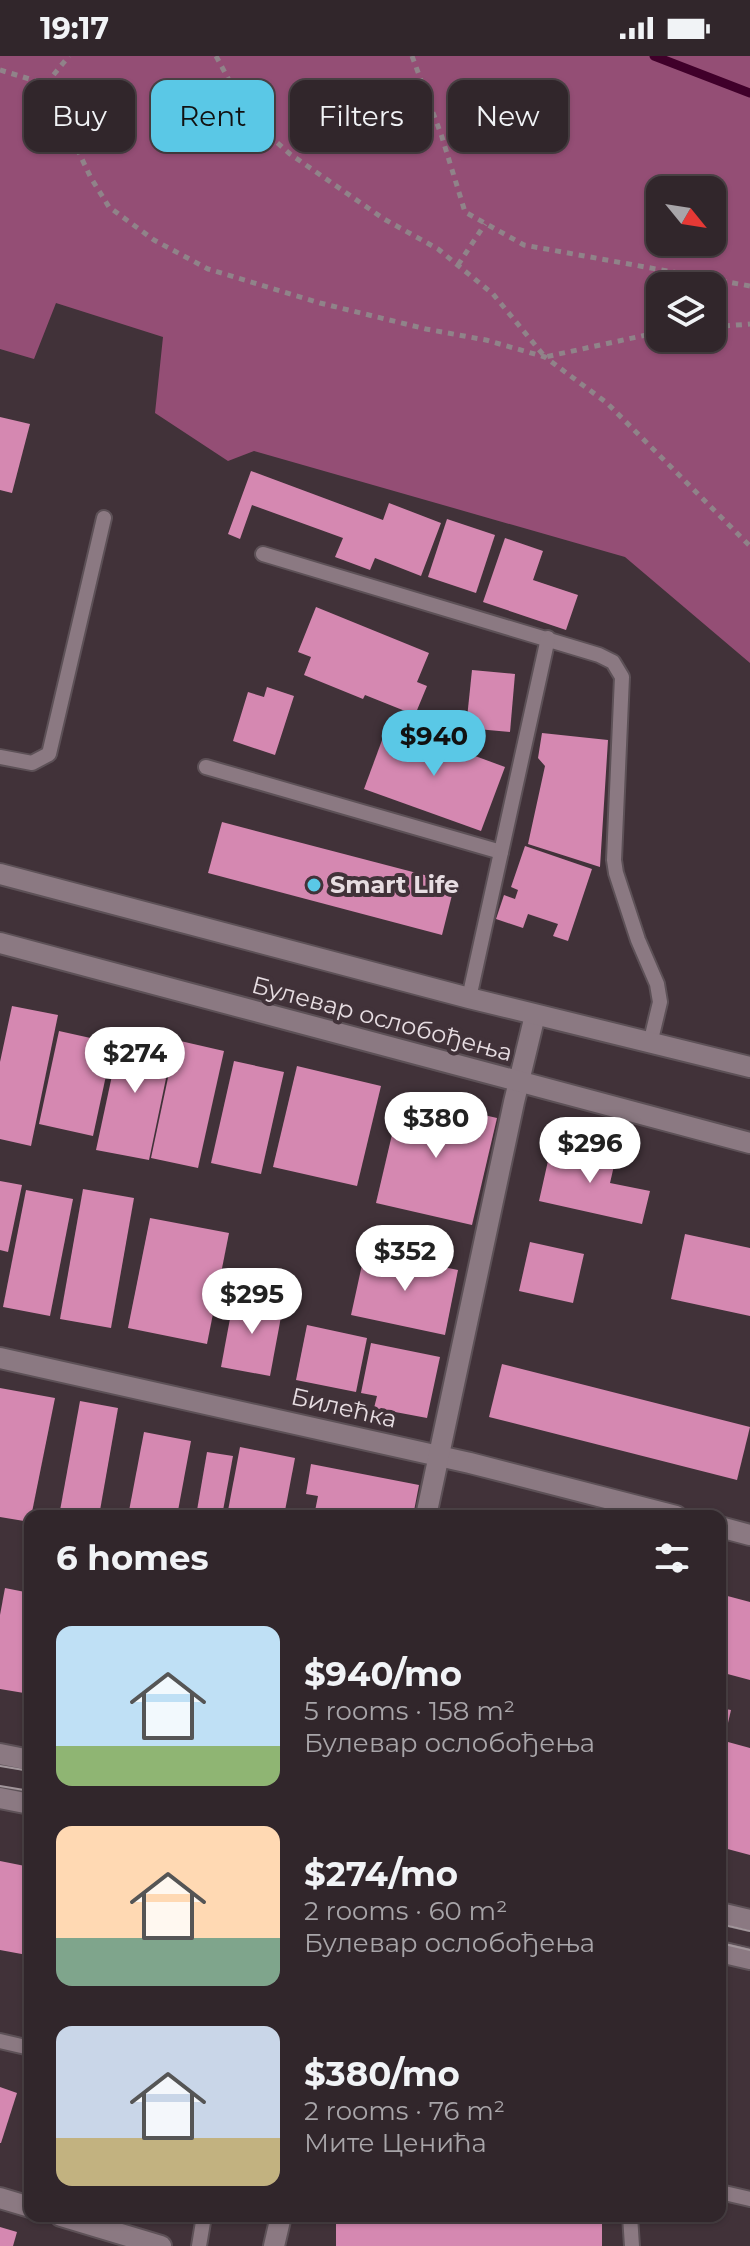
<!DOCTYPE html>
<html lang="en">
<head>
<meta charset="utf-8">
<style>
  body { margin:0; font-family:Montserrat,sans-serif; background:#3d3237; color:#f1f3f6; height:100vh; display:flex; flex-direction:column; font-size:30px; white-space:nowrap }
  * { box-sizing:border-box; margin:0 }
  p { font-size:26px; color:#a8a5a9 }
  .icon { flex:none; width:44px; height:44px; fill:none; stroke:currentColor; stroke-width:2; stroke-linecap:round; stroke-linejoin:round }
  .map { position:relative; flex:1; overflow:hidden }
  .details { position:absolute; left:24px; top:1454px; width:702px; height:712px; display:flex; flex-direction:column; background:#31262b; border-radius:16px; box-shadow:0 2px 6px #0004,0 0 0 2px #4c4347 }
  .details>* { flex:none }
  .banner { position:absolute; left:24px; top:24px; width:702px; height:72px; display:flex; gap:16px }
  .needle { width:52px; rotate:120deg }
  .fabs { position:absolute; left:646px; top:120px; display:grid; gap:16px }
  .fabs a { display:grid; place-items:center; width:80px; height:80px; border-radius:16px; background:#31262b; box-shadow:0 2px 6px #0004,0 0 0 2px #4c4347; font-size:40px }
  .price { position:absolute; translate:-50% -68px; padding:0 18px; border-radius:28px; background:#fff; color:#222; font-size:26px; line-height:52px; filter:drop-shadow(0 2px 4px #0008) }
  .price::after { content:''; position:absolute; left:50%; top:48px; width:24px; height:18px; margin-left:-12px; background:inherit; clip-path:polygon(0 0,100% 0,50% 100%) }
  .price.selected { background:#5ac8e6; color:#111 }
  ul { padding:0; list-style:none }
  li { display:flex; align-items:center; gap:24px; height:200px; padding:0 32px }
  li span { display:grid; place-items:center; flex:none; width:224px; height:160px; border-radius:16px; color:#555 }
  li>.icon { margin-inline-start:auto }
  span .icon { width:96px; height:96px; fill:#fffc; stroke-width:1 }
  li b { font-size:34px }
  h2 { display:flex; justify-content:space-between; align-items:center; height:96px; padding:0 32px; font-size:34px }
  .tag { padding:0 28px; border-radius:16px; background:#31262b; box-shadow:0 2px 6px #0004,0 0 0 2px #4c4347; font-size:28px; line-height:72px }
  .tag.selected { background:#5ac8e6; color:#111 }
  .status { display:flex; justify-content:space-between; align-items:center; height:56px; padding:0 40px; background:#31262b; direction:ltr }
  .status svg { height:22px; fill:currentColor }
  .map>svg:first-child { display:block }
</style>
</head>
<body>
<div class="status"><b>19:17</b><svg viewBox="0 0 49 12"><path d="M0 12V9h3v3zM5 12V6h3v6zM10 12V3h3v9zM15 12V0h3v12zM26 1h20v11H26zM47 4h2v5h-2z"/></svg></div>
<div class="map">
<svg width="750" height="2190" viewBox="0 0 750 2190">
  <rect width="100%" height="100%" fill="#413239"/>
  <path fill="#944e75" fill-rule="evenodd" d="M0,0H750V607L625,501L254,395L228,405L155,357L163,281L56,247L34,303L0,293ZM660,134H712V186H660ZM660,230H712V282H660Z"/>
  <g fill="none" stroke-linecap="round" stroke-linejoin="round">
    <polyline stroke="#40002a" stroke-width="9" points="654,0 750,37"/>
  </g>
  <g fill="#d588b1">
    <polygon points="0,361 30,368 12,437 0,434"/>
    <polygon points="251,415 383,464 389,447 441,467 421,520 375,502 370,514 335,501 343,482 252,449 240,483 228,478"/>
    <polygon points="447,463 495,479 476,537 428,521"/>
    <polygon points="505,482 543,495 533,524 578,539 566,574 483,546"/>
    <polygon points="316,551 429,597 417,626 427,630 415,659 365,639 363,643 304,619 311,601 298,596"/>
    <polygon points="472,614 515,618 510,676 466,672"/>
    <polygon points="267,631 294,640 275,699 233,685 248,636 264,641"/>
    <polygon points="388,668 505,711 481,775 364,733"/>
    <polygon points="542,677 608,684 600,811 528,788 545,710 538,702"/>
    <polygon points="222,766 455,827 442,879 208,817"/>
    <polygon points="525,790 592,813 568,885 553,880 558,868 528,858 523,872 496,863 504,839 515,843 518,834 511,831"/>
    <polygon points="12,950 58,959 31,1090 0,1083 0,1006"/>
    <polygon points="122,973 174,984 149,1104 96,1094"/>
    <polygon points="59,975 113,987 93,1080 39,1068"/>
    <polygon points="176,984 224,995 198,1112 151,1102"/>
    <polygon points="234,1005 284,1016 261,1118 211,1107"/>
    <polygon points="297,1010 381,1030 357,1130 273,1111"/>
    <polygon points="401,1040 497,1062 472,1169 376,1147"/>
    <polygon points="552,1087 616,1101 610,1127 650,1135 642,1168 539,1145"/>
    <polygon points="0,1125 22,1129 8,1196 0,1194"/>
    <polygon points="83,1133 134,1142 111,1272 60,1263"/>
    <polygon points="26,1134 73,1143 50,1260 3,1251"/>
    <polygon points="150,1162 229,1177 207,1288 128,1272"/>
    <polygon points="685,1178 750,1192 750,1260 671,1243"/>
    <polygon points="530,1186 584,1198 573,1247 519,1235"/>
    <polygon points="365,1195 458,1214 445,1279 351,1259"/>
    <polygon points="234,1241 283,1250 270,1320 221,1311"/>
    <polygon points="307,1269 367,1282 356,1336 296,1324"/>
    <polygon points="371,1287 440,1301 427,1362 374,1352 377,1340 361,1337"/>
    <polygon points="502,1308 750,1371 737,1424 489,1361"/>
    <polygon points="0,1332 55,1342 30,1466 0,1461"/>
    <polygon points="80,1345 118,1352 99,1460 59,1460"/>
    <polygon points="144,1376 191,1385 177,1460 153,1460 129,1455"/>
    <polygon points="240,1391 295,1402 284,1460 227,1460"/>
    <polygon points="207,1396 233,1400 222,1460 196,1460"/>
    <polygon points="311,1408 419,1429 413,1460 382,1460 339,1452 367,1460 314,1460 318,1440 306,1438"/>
    <polygon points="5,1532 30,1537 30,1638 0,1633 0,1559"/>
    <polygon points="720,1538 750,1546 750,1624 720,1616"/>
    <polygon points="720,1652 731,1654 721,1697 720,1697"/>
    <polygon points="728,1686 750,1692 750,1799 720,1791 720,1756 723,1757 727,1741 720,1739 720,1719"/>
    <polygon points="0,1805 30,1811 30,1888 27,1899 0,1894"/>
    <polygon points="0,2031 17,2037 1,2087 0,2087"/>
    <rect x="336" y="2160" width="266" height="30"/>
    <polygon points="0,2171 17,2176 13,2190 0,2190"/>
  </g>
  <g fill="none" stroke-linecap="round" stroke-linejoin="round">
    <g stroke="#5d5157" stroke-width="18">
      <g id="service">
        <polyline points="263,498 599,599 613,606 622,621 614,804 616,817 638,884 657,928 660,946 650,988"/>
        <polyline points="0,701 32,707 49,698 104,462"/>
        <polyline points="206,711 501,796"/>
        <polyline points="469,942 548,582"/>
        <polyline points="0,1985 30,1992"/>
        <polyline points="720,2136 750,2143"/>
        <polyline points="630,2160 632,2190"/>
        <polyline points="199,2190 204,2160"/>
      </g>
    </g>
    <g stroke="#5d5157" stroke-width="24">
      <g id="minor">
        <polyline points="0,1302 470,1407 676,1460"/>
        <polyline points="426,1460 514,1046 535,959"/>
        <polyline points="720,1471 750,1479"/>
        <polyline points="0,2142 30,2151"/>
        <polyline points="61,2160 161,2190"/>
        <polyline points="274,2190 281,2160"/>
      </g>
    </g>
    <g stroke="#5d5157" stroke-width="24">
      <g id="secondary">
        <polyline points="0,818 469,942 750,1011"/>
        <polyline points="0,887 750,1087"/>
        <polyline points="0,1698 30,1704"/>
        <polyline points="0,1742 30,1748"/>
        <polyline points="720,1857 750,1864"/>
        <polyline points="720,1896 750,1903"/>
      </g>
    </g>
    <g stroke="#908389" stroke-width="5" stroke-dasharray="6 6" stroke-linecap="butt">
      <polyline points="216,0 250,63 290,98 384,163 438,193 493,238 545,301 660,276"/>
      <polyline points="412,0 442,81 465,156 524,189 750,230"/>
      <polyline points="0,14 46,28 91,122 109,151 154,184 208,213 320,247 426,273 486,284 545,301 607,347 750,490"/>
      <polyline points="46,28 69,0"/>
      <polyline points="458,209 485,168"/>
      <polyline points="712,271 750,268"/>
      <polyline points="652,2162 667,2165"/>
    </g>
    <use href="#service" stroke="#8b7982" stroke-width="14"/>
    <use href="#minor" stroke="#8b7982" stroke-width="20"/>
    <use href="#secondary" stroke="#8b7982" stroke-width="20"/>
    <g stroke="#a2969b" stroke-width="2">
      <polyline points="0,1710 30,1715"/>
      <polyline points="0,1730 30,1735"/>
      <polyline points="720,1868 750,1875"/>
      <polyline points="720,1887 750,1894"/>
    </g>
  </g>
  <circle fill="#5ac8e6" stroke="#413239" stroke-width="3" cx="314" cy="829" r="8"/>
  <g text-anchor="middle" stroke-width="8" stroke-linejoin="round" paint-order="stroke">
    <g font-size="24" font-weight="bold" fill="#e7dde2" stroke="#413239" text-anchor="start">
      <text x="330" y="837">Smart Life</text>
    </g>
    <g font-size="24" fill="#e7dde2" stroke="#413239">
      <text transform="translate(382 963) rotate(15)" y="8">Булевар ослобођења</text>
      <text transform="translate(344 1352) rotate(13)" y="8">Билећка</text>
    </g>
  </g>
</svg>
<div class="fabs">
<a><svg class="needle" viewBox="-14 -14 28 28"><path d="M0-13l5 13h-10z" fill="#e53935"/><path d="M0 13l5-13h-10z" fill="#a8a5a9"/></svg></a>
<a><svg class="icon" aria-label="layers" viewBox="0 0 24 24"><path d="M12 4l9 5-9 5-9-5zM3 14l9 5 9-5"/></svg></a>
</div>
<b class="price selected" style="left:434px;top:722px">$940</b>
<b class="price" style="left:135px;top:1039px">$274</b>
<b class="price" style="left:436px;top:1104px">$380</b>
<b class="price" style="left:590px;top:1129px">$296</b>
<b class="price" style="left:405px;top:1237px">$352</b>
<b class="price" style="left:252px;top:1280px">$295</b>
<div class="banner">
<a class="tag">Buy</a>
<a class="tag selected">Rent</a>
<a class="tag">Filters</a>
<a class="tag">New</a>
</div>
<section class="details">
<h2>6 homes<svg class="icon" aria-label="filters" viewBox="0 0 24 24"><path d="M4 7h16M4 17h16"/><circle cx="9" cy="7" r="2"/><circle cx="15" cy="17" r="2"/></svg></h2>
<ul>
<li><span style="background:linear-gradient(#bfe0f5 75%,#8fb573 0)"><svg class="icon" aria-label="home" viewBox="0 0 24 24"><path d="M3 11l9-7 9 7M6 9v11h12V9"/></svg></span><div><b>$940/mo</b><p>5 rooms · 158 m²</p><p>Булевар ослобођења</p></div></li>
<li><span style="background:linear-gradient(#ffd9b3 70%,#7fa58c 0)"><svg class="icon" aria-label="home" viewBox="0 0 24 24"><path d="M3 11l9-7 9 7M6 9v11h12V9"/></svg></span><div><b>$274/mo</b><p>2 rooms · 60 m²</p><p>Булевар ослобођења</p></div></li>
<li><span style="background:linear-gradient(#c9d6e8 70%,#c2b280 0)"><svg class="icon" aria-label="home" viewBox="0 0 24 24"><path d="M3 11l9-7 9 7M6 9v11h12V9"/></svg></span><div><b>$380/mo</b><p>2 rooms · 76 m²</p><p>Мите Ценића</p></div></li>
</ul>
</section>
</div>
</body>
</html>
